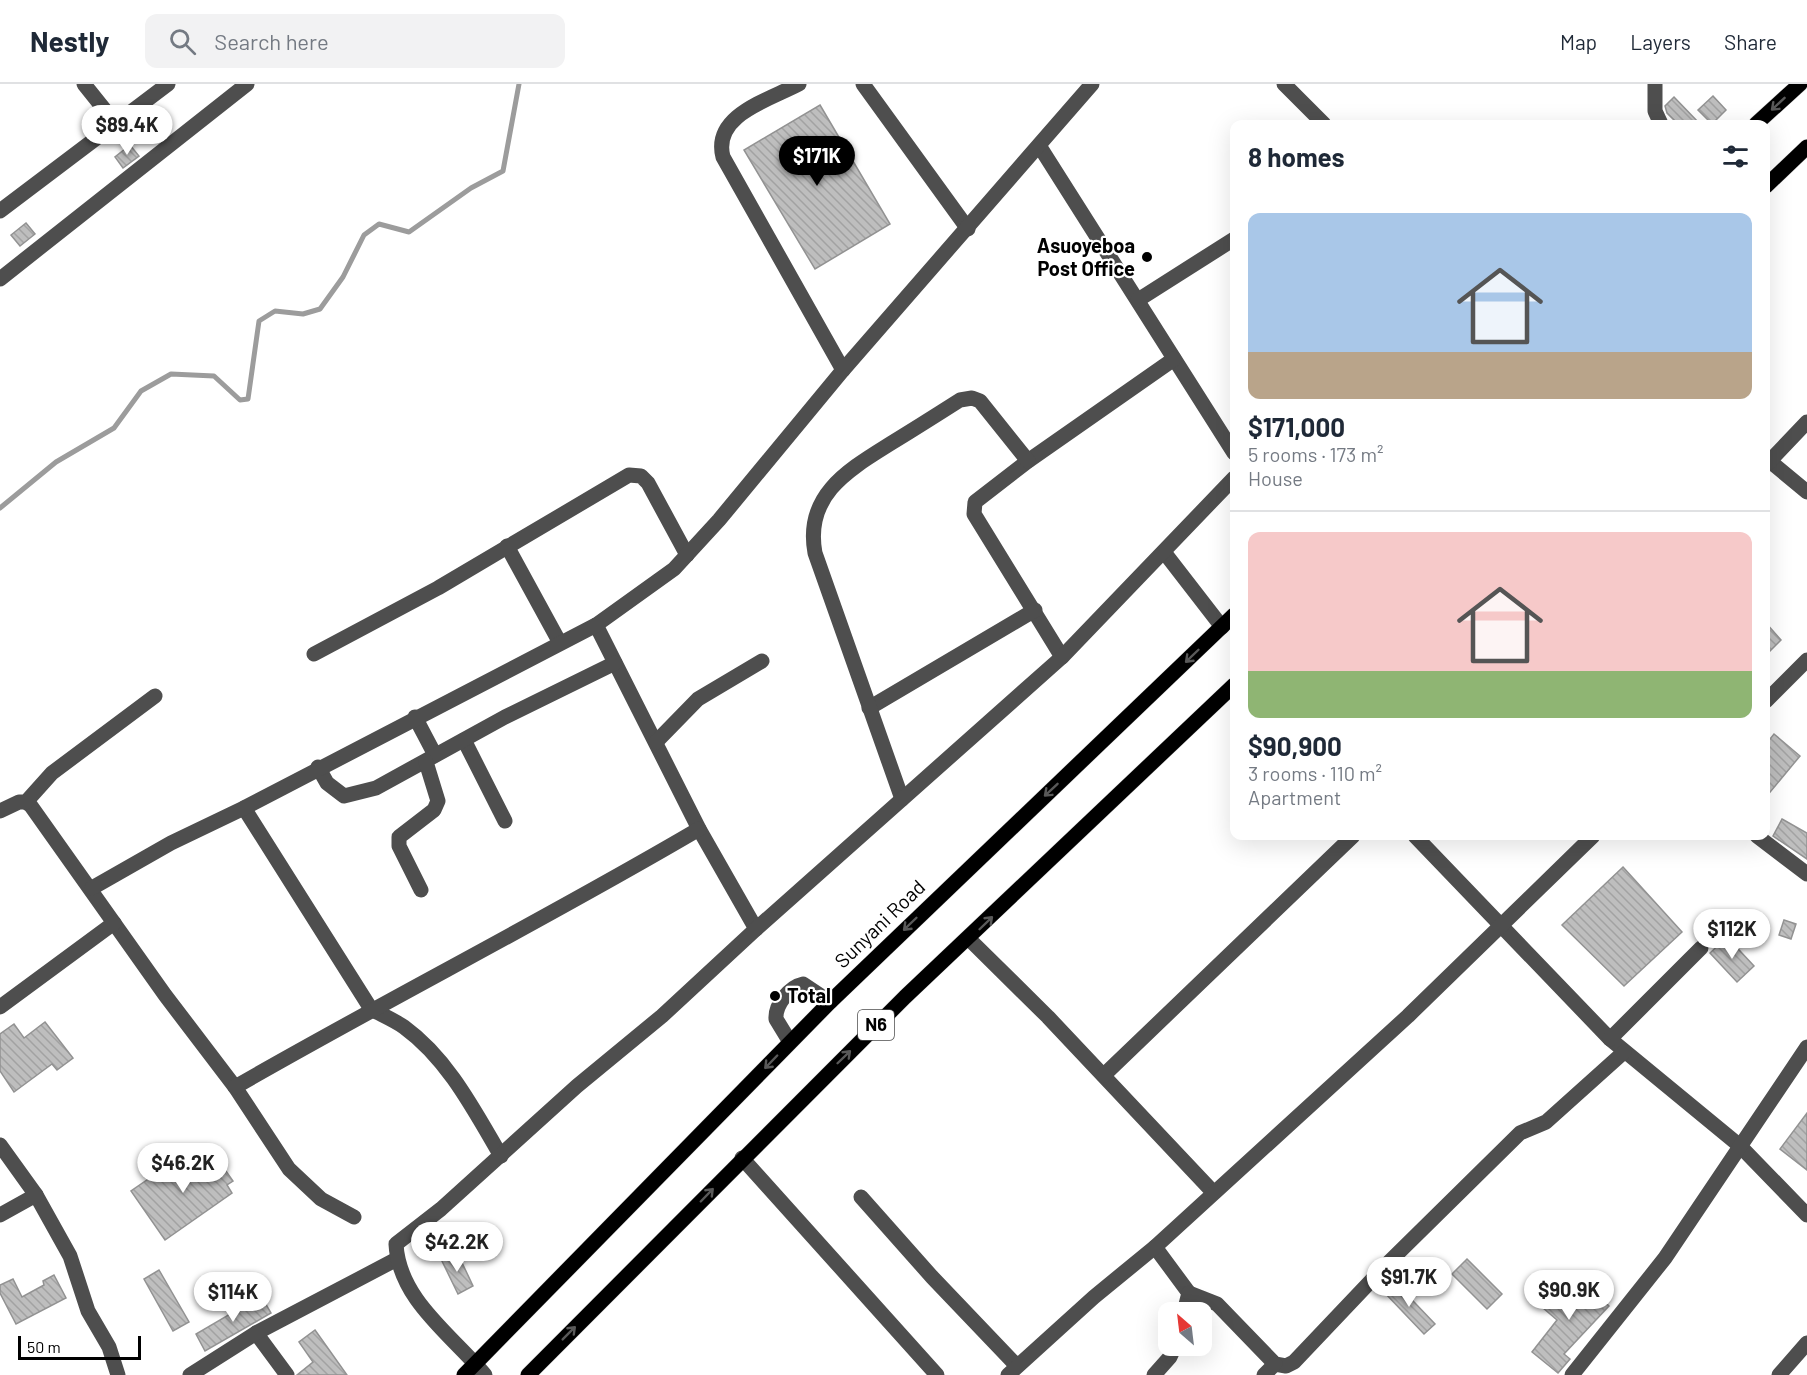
<!DOCTYPE html>
<html lang="en">
<head>
<meta charset="utf-8">
<style>
  body { margin:0; font-family:Barlow,sans-serif; background:#f2f2f3; color:#1f2937; height:100vh; display:flex; flex-direction:column; font-size:22px; white-space:nowrap }
  * { box-sizing:border-box; margin:0 }
  p { font-size:20px; color:#747a83 }
  .icon { flex:none; width:33px; height:33px; fill:none; stroke:currentColor; stroke-width:2; stroke-linecap:round; stroke-linejoin:round }
  .map { position:relative; flex:1; overflow:hidden }
  .drawer { position:absolute; left:1230px; top:36px; width:540px; height:720px; display:flex; flex-direction:column; background:#fff; border-radius:12px; box-shadow:0 6px 24px #0002 }
  .drawer>* { flex:none }
  .needle { width:39px; rotate:332deg }
  .fabs { position:absolute; left:1158px; top:1218px; display:grid; gap:12px }
  .fabs a { display:grid; place-items:center; width:54px; height:54px; border-radius:12px; background:#fff; box-shadow:0 6px 24px #0002; font-size:30px }
  .scale { position:absolute; left:18px; bottom:15px; width:123px; box-sizing:border-box; padding-left:6px; border:3px solid #000; border-top:0; font-size:16px; line-height:21px; white-space:nowrap; color:#000; -webkit-text-stroke:4px #fff; paint-order:stroke }
  .price { position:absolute; translate:-50% -51px; padding:0 14px; border-radius:21px; background:#fff; color:#222; font-size:20px; line-height:39px; filter:drop-shadow(0 2px 3px #0008) }
  .price::after { content:''; position:absolute; left:50%; top:36px; width:18px; height:14px; margin-left:-9px; background:inherit; clip-path:polygon(0 0,100% 0,50% 100%) }
  .price.selected { background:#000; color:#fff }
  ul { padding:0; list-style:none }
  li { display:grid; align-content:center; gap:12px; height:318px; padding:0 18px }
  li+li { border-top:2px solid #e0e1e3 }
  li span { display:grid; place-items:center; height:186px; border-radius:12px; color:#555 }
  li>.icon { margin-inline-start:auto }
  span .icon { width:108px; height:108px; fill:#fffc; stroke-width:1 }
  li b { font-size:26px }
  h2 { display:flex; justify-content:space-between; align-items:center; height:72px; padding:0 18px; font-size:26px }
  header { display:flex; align-items:center; gap:36px; box-sizing:border-box; height:84px; padding:0 30px; background:#fff; border-bottom:2px solid #e0e1e3 }
  header strong { font-size:28px }
  nav { display:flex; gap:33px; margin-inline-start:auto; font-size:21px }
  .search { width:420px; height:54px; background:#f2f2f3; display:flex; align-items:center; gap:15px; box-sizing:border-box; padding:0 21px; border-radius:12px; color:#747a83; font-size:22px }
  .map>svg:first-child { display:block }
</style>
</head>
<body>
<header>
<strong>Nestly</strong>
<div class="search"><svg class="icon" aria-label="search" viewBox="0 0 24 24"><circle cx="10" cy="10" r="6"/><path d="M15 15l6 6"/></svg>Search here</div>
<nav><a>Map</a><a>Layers</a><a>Share</a></nav>
</header>
<div class="map">
<svg width="1807" height="1291" viewBox="0 0 1807 1291">
  <defs>
    <pattern id="building-back-hatch" width="6" height="6" patternUnits="userSpaceOnUse" patternTransform="scale(1.5)"><rect width="6" height="6" fill="#bebebe"/><path d="M-1 5l2 2M0 0l6 6M5-1l2 2" fill="none" stroke="#a2a2a2"/></pattern>
  </defs>
  <rect width="100%" height="100%" fill="#fff"/>
  <g fill="none" stroke-linecap="round" stroke-linejoin="round">
    <polyline stroke="#9c9c9c" stroke-width="5" points="0,424 56,378 114,344 141,307 171,290 214,292 240,316 248,315 259,237 275,227 303,230 320,225 343,193 364,151 379,140 409,148 471,104 503,87 519,0"/>
  </g>
  <g fill="url(#building-back-hatch)" stroke="#929292" stroke-width="1.5">
    <polygon points="1713,12 1726,26 1712,40 1698,26"/>
    <polygon points="1674,13 1700,40 1678,40 1667,29 1665,22"/>
    <polygon points="820,21 890,140 815,185 744,66"/>
    <polygon points="130,61 139,72 123,84 115,73"/>
    <polygon points="26,139 35,150 20,162 11,151"/>
    <polygon points="1766,539 1781,556 1766,571"/>
    <polygon points="1774,650 1800,672 1766,713 1766,660"/>
    <polygon points="1782,735 1807,749 1807,775 1773,752"/>
    <polygon points="1623,783 1682,848 1624,902 1562,841"/>
    <polygon points="1784,836 1796,840 1791,855 1779,851"/>
    <polygon points="1727,853 1754,882 1737,898 1710,869"/>
    <polygon points="45,938 73,974 57,986 52,980 14,1008 0,987 0,950 14,940 24,954"/>
    <polygon points="1807,1029 1807,1086 1780,1065"/>
    <polygon points="199,1069 209,1084 219,1077 233,1097 227,1101 232,1109 165,1156 131,1107 157,1089 161,1095"/>
    <polygon points="457,1168 473,1202 458,1210 441,1175"/>
    <polygon points="1467,1175 1502,1210 1487,1225 1452,1190"/>
    <polygon points="159,1186 189,1238 173,1247 144,1195"/>
    <polygon points="1575,1189 1609,1222 1564,1270 1570,1275 1558,1289 1532,1268 1557,1236 1543,1224"/>
    <polygon points="54,1191 66,1214 16,1240 0,1209 0,1201 13,1195 22,1213 44,1201 43,1197"/>
    <polygon points="1394,1197 1435,1240 1424,1250 1383,1207"/>
    <polygon points="261,1212 271,1229 205,1267 196,1250"/>
    <polygon points="315,1246 347,1291 297,1291 313,1278 299,1258"/>
  </g>
  <g fill="none" stroke-linecap="round" stroke-linejoin="round">
    <g stroke="#dbdbdb" stroke-width="16">
      <g id="major">
        <polyline points="1756,40 1800,0"/>
        <polyline points="1766,102 1807,63"/>
        <polyline points="464,1291 830,918 1234,531"/>
        <polyline points="528,1291 905,913 1234,601"/>
      </g>
    </g>
    <g stroke="#4e4e4e" stroke-width="15">
      <polyline points="84,0 116,40"/>
      <path d="M799,0C769,16 712,31 723,73L843,286"/>
      <polyline points="863,0 968,145"/>
      <polyline points="1284,0 1324,40"/>
      <polyline points="1655,0 1655,27 1661,40"/>
      <polyline points="1040,63 1234,369"/>
      <polyline points="0,127 168,0"/>
      <polyline points="0,195 247,0"/>
      <polyline points="1138,216 1234,155"/>
      <polyline points="1766,374 1807,408"/>
      <polyline points="1766,381 1807,338"/>
      <polyline points="507,462 560,559"/>
      <polyline points="1164,468 1222,543"/>
      <polyline points="596,541 699,745 756,845"/>
      <polyline points="314,570 438,504 629,391 641,392 648,399 687,471"/>
      <polyline points="1062,573 974,430 975,418 1028,377 1174,275"/>
      <polyline points="1766,617 1807,576"/>
      <polyline points="869,624 1035,526"/>
      <polyline points="415,633 435,671"/>
      <polyline points="464,656 505,737"/>
      <polyline points="656,658 698,615 762,577"/>
      <polyline points="318,683 327,699 344,712 376,704 505,633 615,579"/>
      <path d="M902,715L815,469C804,410 850,385 893,358C916,344 938,330 960,316L972,314L980,317L1028,377"/>
      <polyline points="26,718 31,722 165,911 235,1003 289,1085 321,1115 354,1133"/>
      <path d="M244,724L371,925C382,931 394,936 404,943C448,975 474,1026 501,1072"/>
      <polyline points="0,727 19,718 26,718 52,689 155,612"/>
      <polyline points="1415,752 1610,955 1740,1062 1807,1131"/>
      <polyline points="1757,752 1807,790"/>
      <polyline points="92,804 171,759 244,724 596,541 674,485 719,436 843,286 1092,0"/>
      <polyline points="421,806 399,762 399,753 434,726 438,717 426,678"/>
      <polyline points="969,855 1048,933 1213,1108"/>
      <polyline points="0,923 114,839"/>
      <polyline points="1610,955 1701,864"/>
      <path d="M790,958L776,935C775,921 789,903 803,900L830,918"/>
      <polyline points="1104,991 1353,752"/>
      <path d="M235,1003C388,915 546,835 699,745"/>
      <polyline points="0,1061 36,1111 70,1172 88,1227 109,1263 118,1291"/>
      <polyline points="742,1074 937,1291"/>
      <polyline points="861,1113 932,1193 1017,1282"/>
      <polyline points="0,1131 36,1111"/>
      <polyline points="1155,1163 1189,1209 1184,1228"/>
      <polyline points="1189,1209 1217,1220 1275,1280 1286,1282 1294,1278 1387,1180 1520,1049 1546,1038 1624,968"/>
      <polyline points="256,1249 287,1291"/>
      <polyline points="190,1291 256,1249 397,1175"/>
      <path d="M485,1291C452,1251 399,1216 396,1160L441,1125L577,1002L662,932L756,845L1062,573L1234,394"/>
      <polyline points="1008,1291 1094,1213 1155,1163 1408,932 1593,752"/>
      <polyline points="1154,1291 1170,1273 1175,1262"/>
      <polyline points="1264,1291 1275,1280"/>
      <polyline points="1572,1291 1665,1174 1807,963"/>
      <polyline points="1779,1291 1807,1259"/>
    </g>
    <use href="#major" stroke="#000" stroke-width="15"/>
  </g>
  <defs><path id="oneway-shaft" d="M-6 0H5M1.5-3L5.5 0L1.5 3" fill="none" stroke-width="1.6" stroke-linecap="round" stroke-linejoin="round" transform="scale(1.5)"/></defs>
  <g stroke="#595959">
    <use href="#oneway-shaft" transform="translate(1778 20) rotate(137)"/>
    <use href="#oneway-shaft" transform="translate(1192 572) rotate(136)"/>
    <use href="#oneway-shaft" transform="translate(1051 706) rotate(137)"/>
    <use href="#oneway-shaft" transform="translate(986 839) rotate(-44)"/>
    <use href="#oneway-shaft" transform="translate(910 840) rotate(136)"/>
    <use href="#oneway-shaft" transform="translate(844 973) rotate(-44)"/>
    <use href="#oneway-shaft" transform="translate(771 978) rotate(134)"/>
    <use href="#oneway-shaft" transform="translate(707 1111) rotate(-46)"/>
    <use href="#oneway-shaft" transform="translate(569 1249) rotate(-45)"/>
  </g>
  <g fill="#000" stroke="#fff" stroke-width="2">
    <circle cx="1147" cy="173" r="6"/>
    <circle cx="775" cy="912" r="6"/>
  </g>
  <g text-anchor="middle" stroke-width="4.5" stroke-linejoin="round" paint-order="stroke">
    <rect fill="#fff" stroke="#4c4c4c" stroke-width="1.5" x="858" y="926" width="36" height="30" rx="4.5"/>
    <g font-size="18" font-weight="bold" fill="#000">
      <text x="876" y="947">N6</text>
    </g>
    <g font-size="20" font-weight="bold" fill="#000" stroke="#fff" text-anchor="end">
      <text x="1135" y="169">Asuoyeboa<tspan x="1135" dy="23">Post Office</tspan></text>
      <text x="787" y="919" text-anchor="start">Total</text>
    </g>
    <g font-size="20" fill="#000" stroke="#fff">
      <text transform="translate(880 840) rotate(-44)" y="7">Sunyani Road</text>
    </g>
  </g>
</svg>
<div class="fabs">
<a><svg class="needle" viewBox="-14 -14 28 28"><path d="M0-13l5 13h-10z" fill="#e53935"/><path d="M0 13l5-13h-10z" fill="#747a83"/></svg></a>
</div>
<div class="scale">50 m</div>
<b class="price" style="left:127px;top:72px">$89.4K</b>
<b class="price selected" style="left:817px;top:103px">$171K</b>
<b class="price" style="left:1732px;top:876px">$112K</b>
<b class="price" style="left:183px;top:1110px">$46.2K</b>
<b class="price" style="left:457px;top:1189px">$42.2K</b>
<b class="price" style="left:1409px;top:1224px">$91.7K</b>
<b class="price" style="left:1569px;top:1237px">$90.9K</b>
<b class="price" style="left:233px;top:1239px">$114K</b>
<section class="drawer">
<h2>8 homes<svg class="icon" aria-label="filters" viewBox="0 0 24 24"><path d="M4 7h16M4 17h16"/><circle cx="9" cy="7" r="2"/><circle cx="15" cy="17" r="2"/></svg></h2>
<ul>
<li><span style="background:linear-gradient(#a9c7e8 75%,#b9a48a 0)"><svg class="icon" aria-label="home" viewBox="0 0 24 24"><path d="M3 11l9-7 9 7M6 9v11h12V9"/></svg></span><div><b>$171,000</b><p>5 rooms · 173 m²</p><p>House</p></div></li>
<li><span style="background:linear-gradient(#f6c9c9 75%,#8fb573 0)"><svg class="icon" aria-label="home" viewBox="0 0 24 24"><path d="M3 11l9-7 9 7M6 9v11h12V9"/></svg></span><div><b>$90,900</b><p>3 rooms · 110 m²</p><p>Apartment</p></div></li>
</ul>
</section>
</div>
</body>
</html>
